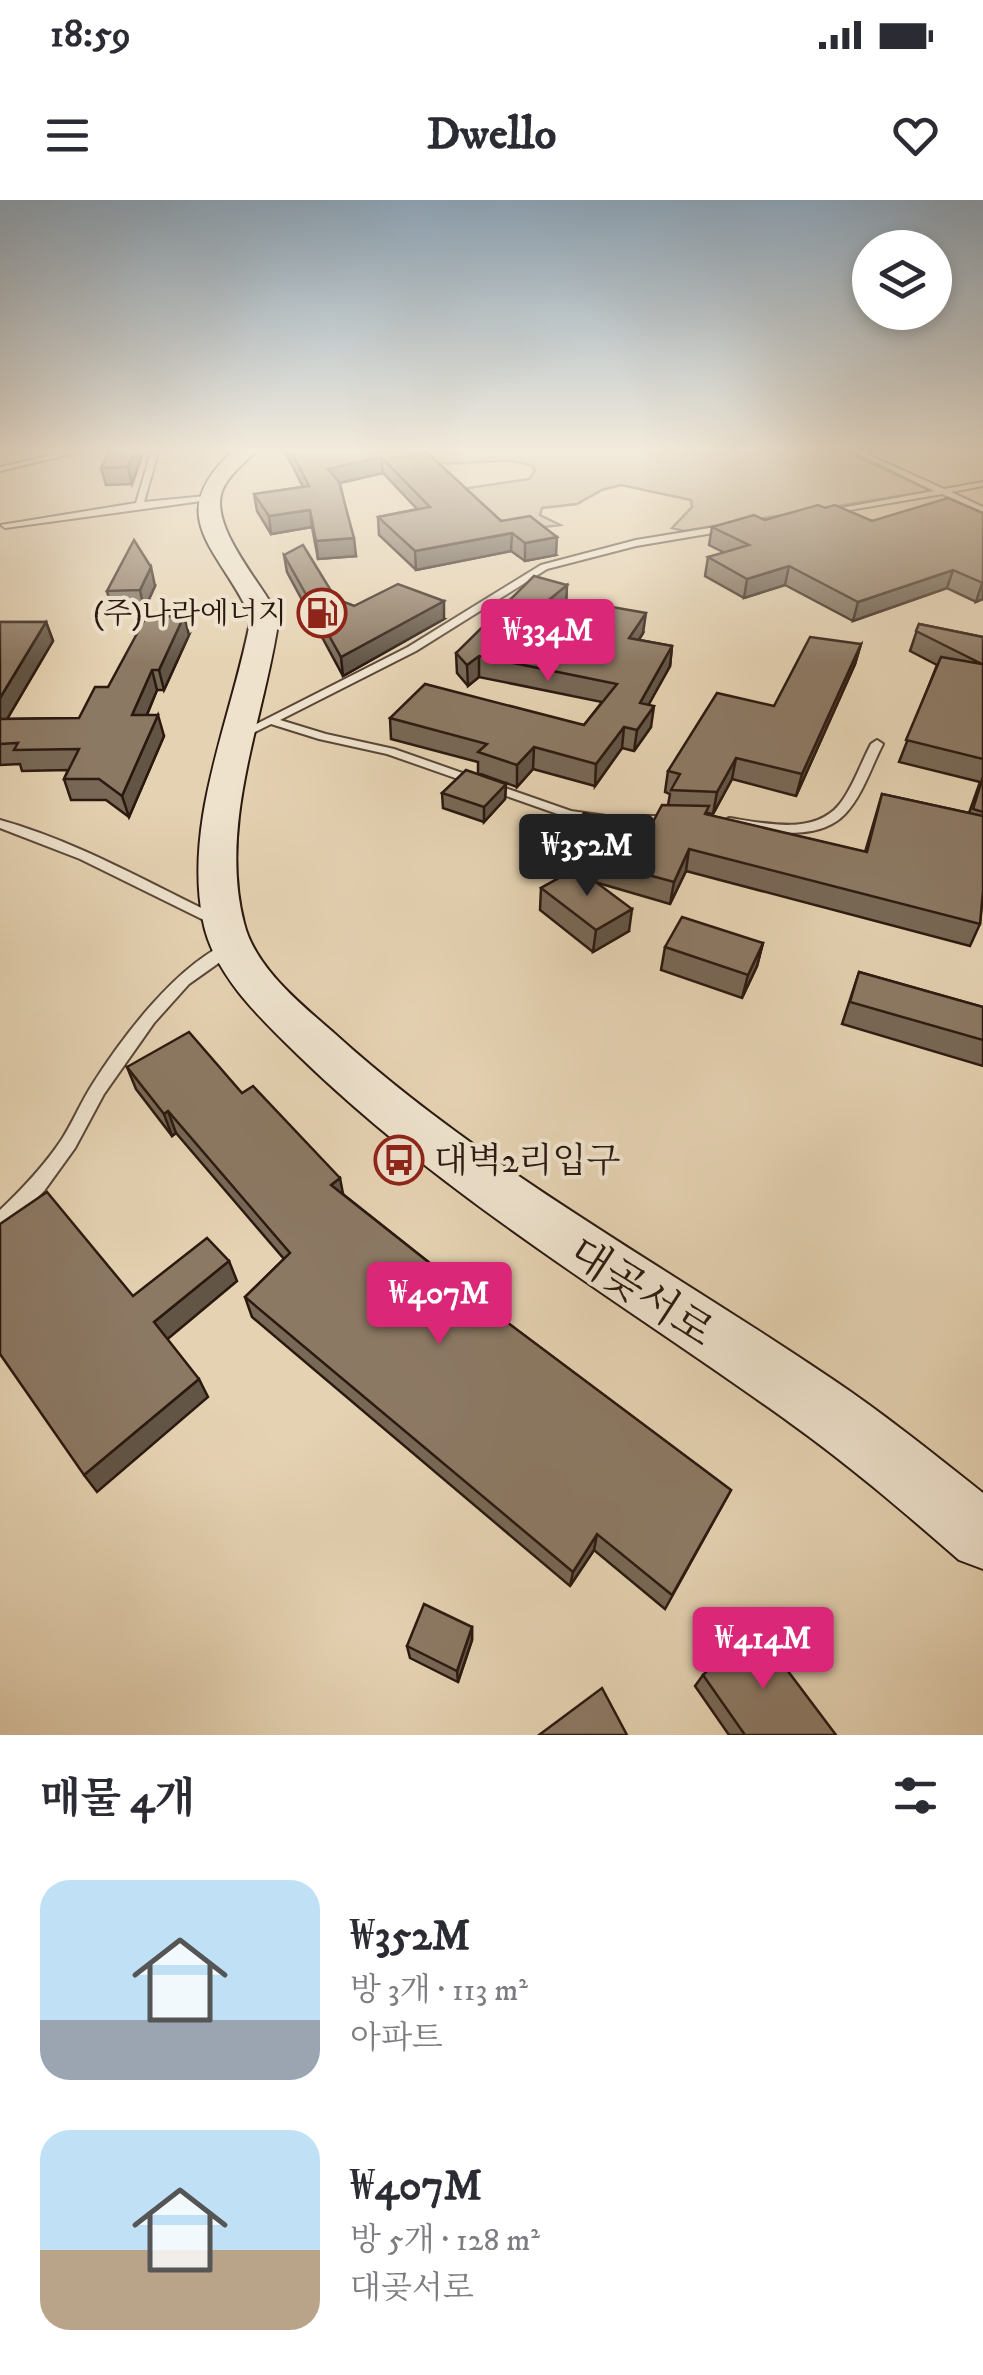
<!DOCTYPE html>
<html lang="ko">
<head>
<meta charset="utf-8">
<style>
  body { margin:0; font-family:"IM FELL DW Pica","Noto Serif KR",serif; background:#f7f7f7; color:#2b2b33; height:100vh; display:flex; flex-direction:column; font-size:38px; white-space:nowrap }
  * { box-sizing:border-box; margin:0 }
  p { font-size:32px; color:#7c7c81 }
  .icon { flex:none; width:55px; height:55px; fill:none; stroke:currentColor; stroke-width:2; stroke-linecap:round; stroke-linejoin:round }
  .map { position:relative; height:1535px; overflow:hidden }
  .drawer { display:flex; flex-direction:column; background:#fff; flex:1 }
  .drawer>* { flex:none }
  .controls { position:absolute; left:852px; top:30px; display:grid; gap:20px }
  .controls a { display:grid; place-items:center; width:100px; height:100px; border-radius:50%; background:#fff; box-shadow:0 5px 15px #0003; font-size:50px }
  .price { position:absolute; translate:-50% -85px; padding:0 22px; border-radius:10px; background:#db2777; color:#fff; font-size:32px; line-height:65px; filter:drop-shadow(0 2px 5px #0008) }
  .price::after { content:''; position:absolute; left:50%; top:60px; width:30px; height:22px; margin-left:-15px; background:inherit; clip-path:polygon(0 0,100% 0,50% 100%) }
  .price.selected { background:#222; color:#fff }
  ul { padding:0; list-style:none }
  li { display:flex; align-items:center; gap:30px; height:250px; padding:0 40px }
  li span { display:grid; place-items:center; flex:none; width:280px; height:200px; border-radius:30px; color:#555 }
  li>.icon { margin-inline-start:auto }
  span .icon { width:120px; height:120px; fill:#fffc; stroke-width:1 }
  li b { font-size:42px }
  h2 { display:flex; justify-content:space-between; align-items:center; height:120px; padding:0 40px; font-size:42px }
  .status { display:flex; justify-content:space-between; align-items:center; height:70px; padding:0 50px; background:#fff; direction:ltr }
  .status svg { height:28px; fill:currentColor }
  header { display:flex; justify-content:space-between; align-items:center; height:130px; padding:0 40px; background:#fff; font-size:45px; font-weight:800 }
  .map>svg:first-child { display:block }
</style>
</head>
<body>
<div class="status"><b>18:59</b><svg viewBox="0 0 49 12"><path d="M0 12V9h3v3zM5 12V6h3v6zM10 12V3h3v9zM15 12V0h3v12zM26 1h20v11H26zM47 4h2v5h-2z"/></svg></div>
<header><svg class="icon" aria-label="menu" viewBox="0 0 24 24"><path d="M4 6h16M4 12h16M4 18h16"/></svg>Dwello<svg class="icon" aria-label="heart" viewBox="0 0 24 24"><path d="M12 20l-8-8c-3-5 5-10 8-4 3-6 11-1 8 4z"/></svg></header>
<div class="map">
<svg width="983" height="1535" viewBox="0 0 983 1535">
  <rect width="100%" height="100%" fill="#e5d2b2"/>
  <filter id="stains"><feTurbulence type="fractalNoise" baseFrequency=".002" numOctaves="4"/><feColorMatrix values="0 0 0 0 .2 0 0 0 0 .09 0 0 0 0 .02 0 0 0 .5 -.17"/></filter>
  <radialGradient id="worn" r=".72"><stop offset=".6" stop-color="#630" stop-opacity="0"/><stop offset="1" stop-color="#630" stop-opacity=".3"/></radialGradient>
  <path fill="#c5b396" stroke="#786653" stroke-width="2.5" d="M424,249H589L606,252L622,249H841L931,291L684,331L672,328L692,307L691,300L621,285L602,290L577,304L542,308L540,315L560,325L512,331L462,289L529,279L535,271L532,266C501,253 455,271 417,259Z"/>
  <g fill="none" stroke-linecap="round" stroke-linejoin="round">
    <g stroke="#5a4738" stroke-width="4">
      <g id="lane">
        <polygon points="79,249 91,249 0,271 0,267"/>
        <polygon points="152,249 159,249 144,302 206,296 209,296 209,300 5,328 1,325 136,303"/>
        <polygon points="848,249 856,249 944,289 983,282 983,286 951,292 983,307 983,312 942,294 827,314 827,310 830,310 934,291"/>
        <polygon points="728,325 732,328 731,330 636,346 547,369 416,451 280,520 326,534 394,549 571,611 606,616 671,616 677,620 676,623 606,624 569,618 387,554 319,539 271,524 243,538 235,538 233,536 408,447 541,365 636,340"/>
        <path d="M877,540L883,544C871,567 863,595 845,614C816,644 764,630 729,626L723,622L729,618C765,623 817,637 842,601C854,584 861,563 871,544Z"/>
        <path d="M0,620C79,642 150,684 224,719L226,722L219,727L214,725L80,659L0,628Z"/>
        <path d="M232,741L239,746L237,750L189,784L154,823L104,894L75,948L44,991L7,1028L0,1030V1010C23,988 44,966 62,939C73,922 81,902 92,885C123,836 178,763 232,741Z"/>
      </g>
    </g>
    <g stroke="#2b1910" stroke-width="4">
      <path id="secondary" d="M235,249H257C246,263 229,273 222,291C209,327 263,385 279,417C265,517 218,622 244,723C255,768 301,804 334,833C485,970 664,1065 832,1179C884,1214 934,1254 983,1293V1369L959,1360C904,1312 848,1264 789,1222C622,1102 446,999 298,855C261,819 213,774 203,721C183,619 233,516 251,417C219,347 160,317 235,249Z"/>
    </g>
    <use href="#lane" fill="#eee2cd" fill-rule="evenodd"/>
    <use href="#secondary" fill="#eee2cd" fill-rule="evenodd"/>
  </g>
  <g fill="#786856" stroke="#2b1910" stroke-width="2.5">
    <polygon points="110,249 141,249 142,256 132,284 106,285 101,268"/>
    <polygon points="284,249 423,249 501,321 556,355 525,361 511,351 416,370 379,335 378,317 417,309 383,273 340,283 356,356 318,359 312,327 271,334 257,311 254,294 303,287"/>
    <polygon points="825,308 872,321 983,313 983,399 976,402 947,388 853,421 785,385 744,398 705,376 708,357 725,353 709,345 712,327 765,320"/>
    <polygon points="284,355 336,399 354,406 444,419 343,476 287,372"/>
    <polygon points="567,385 566,404 524,440 568,449 643,433 639,440 672,446 670,466 648,505 651,527 634,551 622,548 595,586 533,569 517,587 478,573 478,562 391,539 390,518 584,525 602,502 479,477 468,486 457,473 456,453"/>
    <polygon points="155,386 144,410 112,410 107,391"/>
    <polygon points="0,422 46,422 53,441 7,519 79,518 108,487 189,435 164,490 157,490 147,515 164,536 129,617 106,600 71,600 64,579 68,570 22,571 20,564 0,565"/>
    <polygon points="919,424 983,437 983,691 980,724 970,746 686,671 670,704 598,683 629,731 593,752 540,710 541,688 566,674 556,672 557,650 648,631 668,605 670,594 665,592 668,571 774,506 861,444 855,464 796,596 732,579 713,614 708,613 708,615 865,652 882,594 969,613 980,582 899,562 937,465 910,451"/>
    <polygon points="506,584 505,599 484,622 443,608 442,593"/>
    <polygon points="763,743 757,766 742,798 661,770 665,747"/>
    <polygon points="859,772 983,807 983,866 842,824"/>
    <polygon points="127,867 242,893 344,995 460,1087 731,1290 665,1409 594,1350 570,1386 252,1117 245,1097 284,1059 176,933 172,936 136,889"/>
    <polygon points="472,1427 472,1440 458,1482 410,1458 407,1446"/>
    <polygon points="703,1475 836,1535 729,1535 695,1486"/>
  </g>
  <g fill="#625546" stroke="#2b1910" stroke-width="2.5">
    <polygon points="135,249 141,249 142,256 132,284 128,267"/>
    <polygon points="381,257 383,273 330,285 328,269"/>
    <polygon points="310,310 312,327 271,334 269,316"/>
    <polygon points="512,333 511,351 416,370 415,351"/>
    <polygon points="557,337 556,355 525,361 525,343"/>
    <polygon points="354,338 356,356 318,359 316,341"/>
    <polygon points="789,366 785,385 744,398 747,379"/>
    <polygon points="151,367 155,386 144,410 140,390"/>
    <polygon points="953,370 947,388 853,421 858,402"/>
    <polygon points="983,383 983,399 976,402 982,383"/>
    <polygon points="567,385 566,404 505,456 505,436"/>
    <polygon points="444,401 444,419 343,476 341,457"/>
    <polygon points="646,413 643,433 627,458 629,438"/>
    <polygon points="184,416 189,435 164,490 159,470"/>
    <polygon points="46,422 53,441 0,531 0,498"/>
    <polygon points="861,444 855,464 796,596 802,574"/>
    <polygon points="672,446 670,466 638,524 640,503"/>
    <polygon points="479,456 479,477 468,486 467,465"/>
    <polygon points="152,470 157,490 138,536 132,515"/>
    <polygon points="654,506 651,527 634,551 637,530"/>
    <polygon points="158,515 164,536 129,617 122,596"/>
    <polygon points="624,527 622,548 595,586 596,564"/>
    <polygon points="534,547 533,569 517,587 517,565"/>
    <polygon points="736,558 732,579 713,614 717,592"/>
    <polygon points="506,584 505,599 484,622 484,607"/>
    <polygon points="689,649 686,671 670,704 674,682"/>
    <polygon points="632,709 629,731 593,752 596,730"/>
    <polygon points="763,743 757,766 742,798 748,775"/>
    <polygon points="168,911 176,933 172,936 164,914"/>
    <polygon points="340,978 344,999 331,985"/>
    <polygon points="229,1061 237,1081 164,1142 154,1122"/>
    <polygon points="199,1179 208,1197 97,1292 84,1275"/>
    <polygon points="597,1334 594,1350 570,1386 573,1372"/>
    <polygon points="472,1427 472,1440 458,1482 457,1471"/>
  </g>
  <g fill="#8c7964" stroke="#2b1910" stroke-width="2.5">
    <polygon points="110,249 135,249 128,267 101,268"/>
    <polygon points="290,249 423,249 501,321 530,316 557,337 525,343 512,333 415,351 378,317 430,307 381,257 328,269 339,282 354,338 316,341 310,310 269,316 254,294 309,286"/>
    <polygon points="948,298 983,313 983,383 953,370 858,402 789,366 747,379 708,357 749,345 712,327 754,315 765,320 818,305 825,308 835,305 872,321"/>
    <polygon points="134,340 151,367 140,390 107,391"/>
    <polygon points="303,345 336,399 354,406 398,384 444,401 341,457 284,355"/>
    <polygon points="534,376 567,385 505,436 568,449 601,405 646,413 629,438 672,446 640,503 654,506 637,530 624,527 596,564 534,547 517,565 478,552 487,544 390,518 425,484 584,525 617,484 479,456 467,465 456,453"/>
    <polygon points="184,416 159,470 152,470 132,515 158,515 122,596 99,579 64,579 79,549 14,550 18,543 0,544 0,519 79,518 95,487 108,487 146,417"/>
    <polygon points="0,422 46,422 0,498"/>
    <polygon points="919,424 983,437 983,559 906,540 941,457 982,464 916,431"/>
    <polygon points="810,437 861,444 802,574 736,558 717,592 671,590 680,574 668,571 717,493 774,506"/>
    <polygon points="466,570 506,584 484,607 442,593"/>
    <polygon points="983,577 983,612 973,609"/>
    <polygon points="882,594 983,616 983,691 980,724 689,649 674,682 557,650 584,613 648,631 662,605 709,606 705,614 867,652"/>
    <polygon points="577,668 632,709 596,730 541,688"/>
    <polygon points="682,717 763,743 748,775 665,747"/>
    <polygon points="859,772 983,807 983,840 850,802"/>
    <polygon points="189,832 242,893 253,886 340,978 331,985 460,1087 731,1290 672,1395 597,1334 573,1372 245,1097 290,1053 168,911 164,914 127,867"/>
    <polygon points="47,992 133,1096 207,1038 229,1061 154,1122 199,1179 84,1275 0,1154 0,1024"/>
    <polygon points="424,1404 472,1427 457,1471 407,1446"/>
    <polygon points="754,1426 836,1535 745,1535 703,1475"/>
    <polygon points="602,1488 627,1535 539,1535"/>
  </g>
  <linearGradient id="sky" x2="0" y2="1"><stop stop-color="#8da7bc"/><stop offset="0.54" stop-color="#f3ebdc"/><stop offset="1" stop-color="#f3ebdc" stop-opacity="0"/></linearGradient>
  <rect width="983" height="464" fill="url(#sky)"/>
  <defs>
    <g id="fuel-ring" transform="scale(2.5)"><circle r="9.5" fill="#eee2cd" stroke="#8f2418" stroke-width="1.5"/><path d="M-5.5-6h7V0h2V4h1.3V-2.5L3-4.5l.8-.8L6-3V5H2.5V1h-1V6h-7ZM-4.2-4.7v3.2H.2V-4.7Z" fill="#8f2418"/></g>
    <g id="bus-ring" transform="scale(2.5)"><circle r="9.5" fill="#eee2cd" stroke="#8f2418" stroke-width="1.5"/><path d="M-5-6H5V4H4V6H2V4H-2V6H-4V4H-5ZM-3.5-4V0h7V-4ZM-3.5 1.2v1.5H-2V1.2ZM2 1.2v1.5H3.5V1.2Z" fill="#8f2418"/></g>
  </defs>
  <g fill-rule="evenodd">
    <use href="#fuel-ring" x="322" y="413"/>
    <use href="#bus-ring" x="399" y="960"/>
  </g>
  <g text-anchor="middle" stroke-width="8" stroke-linejoin="round" paint-order="stroke">
    <g font-size="30" fill="#2b1910" stroke="#eee2cd" text-anchor="end">
      <text x="287" y="423">(주)나라에너지</text>
    </g>
    <g font-size="35" fill="#2b1910" stroke="#eee2cd" text-anchor="start">
      <text x="434" y="972">대벽2리입구</text>
    </g>
    <g font-size="42" fill="#2b1910" stroke="#eee2cd">
      <text transform="translate(642 1091) rotate(33)" y="15">대곶서로</text>
    </g>
  </g>
  <rect width="100%" height="100%" filter="url(#stains)"/>
  <rect width="100%" height="100%" fill="url(#worn)"/>
</svg>
<div class="controls">
<a><svg class="icon" aria-label="layers" viewBox="0 0 24 24"><path d="M12 4l9 5-9 5-9-5zM3 14l9 5 9-5"/></svg></a>
</div>
<b class="price" style="left:548px;top:484px">₩334M</b>
<b class="price selected" style="left:587px;top:699px">₩352M</b>
<b class="price" style="left:439px;top:1147px">₩407M</b>
<b class="price" style="left:763px;top:1492px">₩414M</b>
</div>
<section class="drawer">
<h2>매물 4개<svg class="icon" aria-label="filters" viewBox="0 0 24 24"><path d="M4 7h16M4 17h16"/><circle cx="9" cy="7" r="2"/><circle cx="15" cy="17" r="2"/></svg></h2>
<ul>
<li><span style="background:linear-gradient(#bfe0f5 70%,#9aa5b1 0)"><svg class="icon" aria-label="home" viewBox="0 0 24 24"><path d="M3 11l9-7 9 7M6 9v11h12V9"/></svg></span><div><b>₩352M</b><p>방 3개 · 113 m²</p><p>아파트</p></div></li>
<li><span style="background:linear-gradient(#bfe0f5 60%,#b9a48a 0)"><svg class="icon" aria-label="home" viewBox="0 0 24 24"><path d="M3 11l9-7 9 7M6 9v11h12V9"/></svg></span><div><b>₩407M</b><p>방 5개 · 128 m²</p><p>대곶서로</p></div></li>
</ul>
</section>
</body>
</html>
